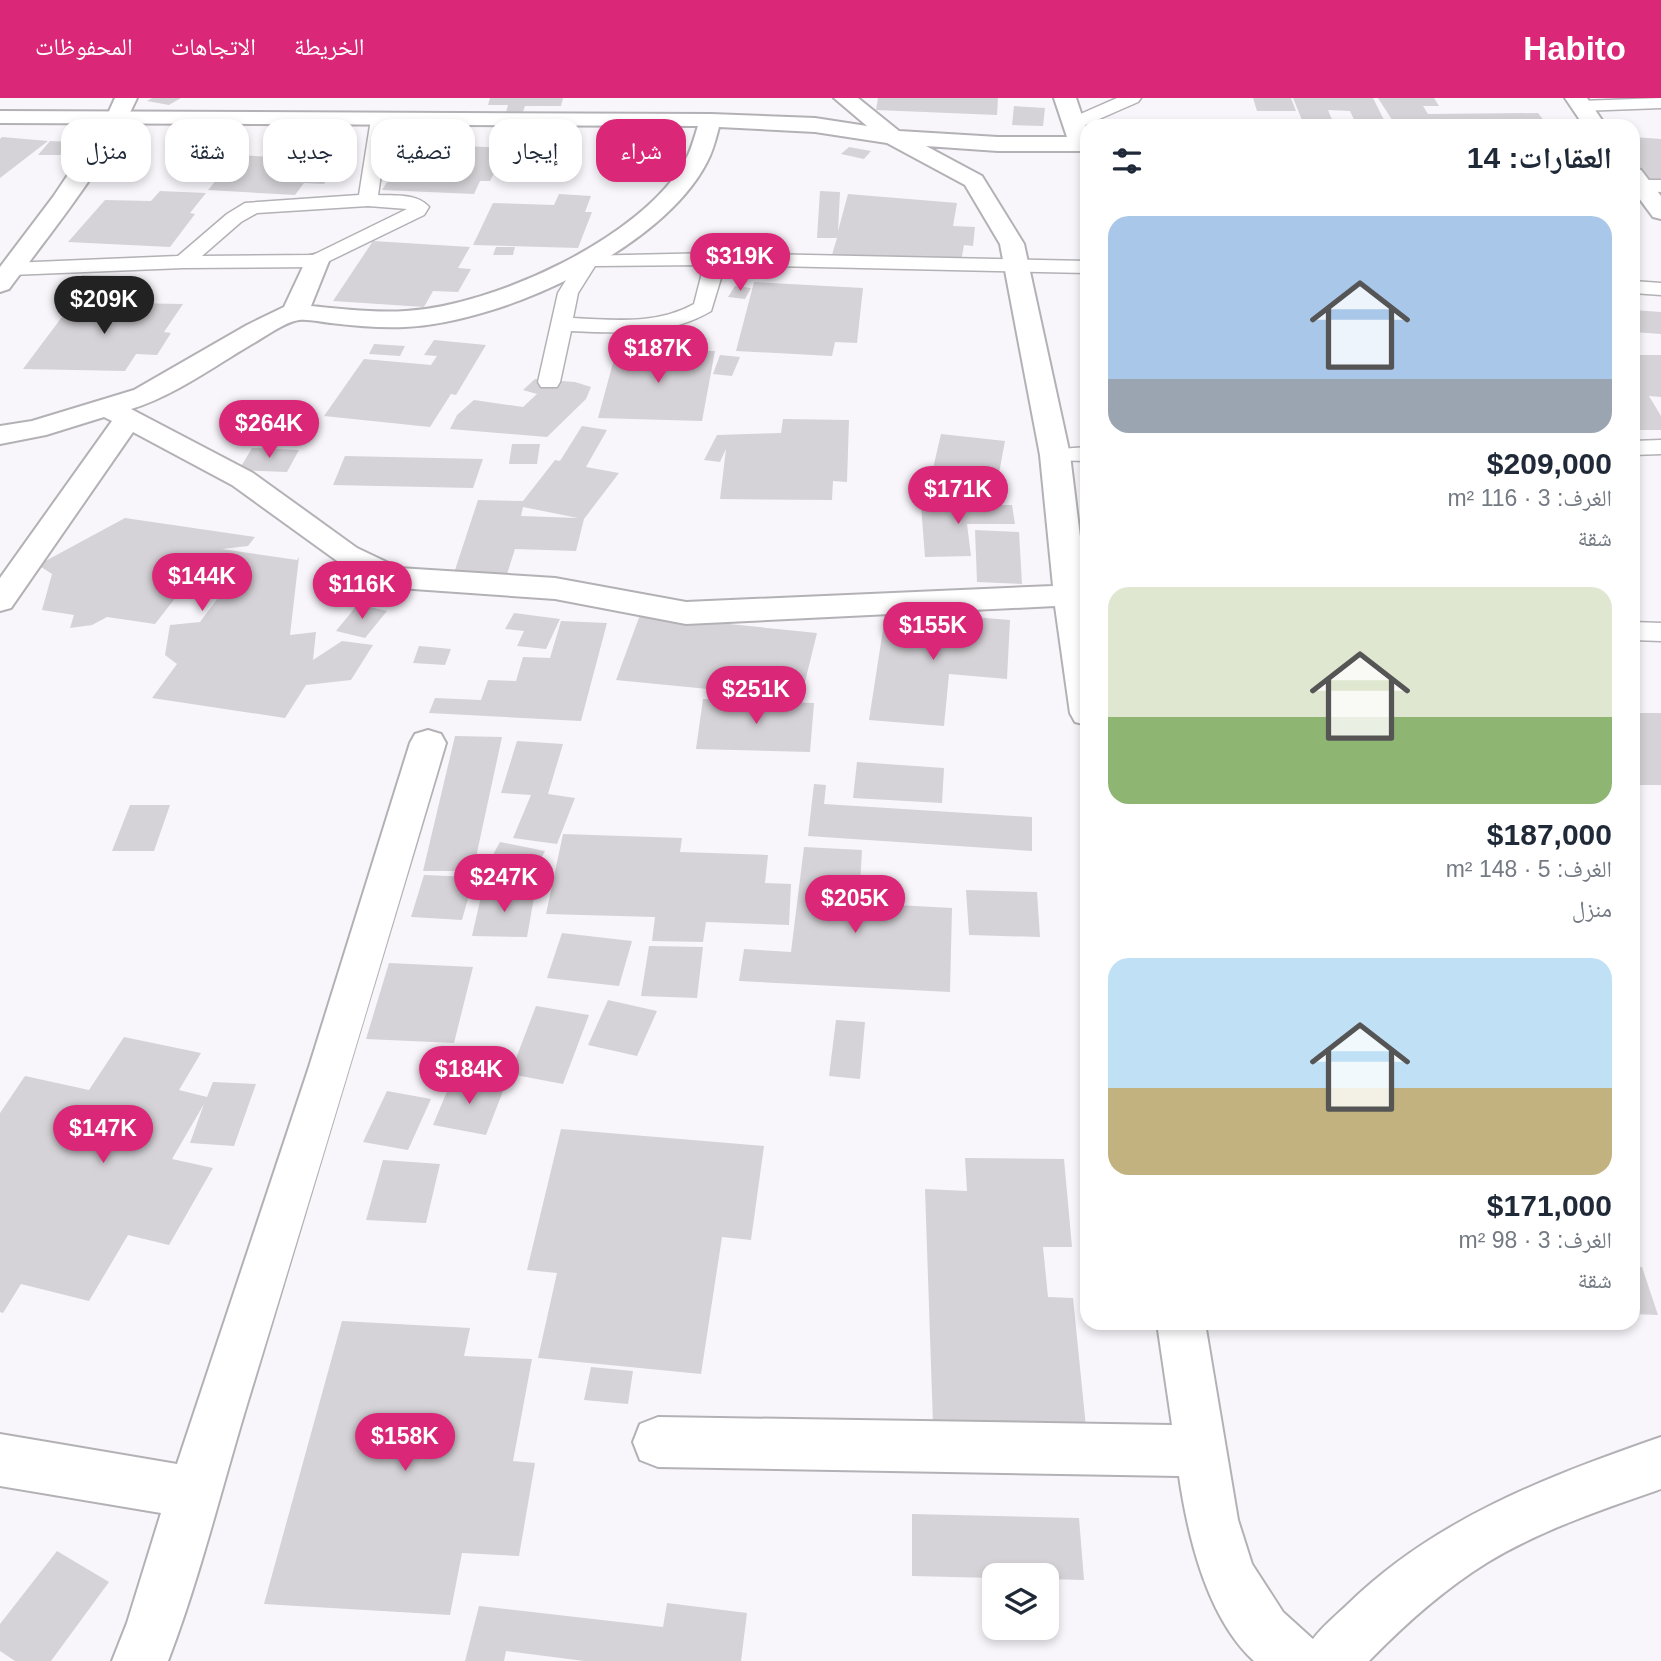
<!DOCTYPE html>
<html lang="ar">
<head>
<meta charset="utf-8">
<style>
  body { margin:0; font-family:Helvetica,"Noto Naskh Arabic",sans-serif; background:#f6f6f7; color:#1f2937; direction:rtl; height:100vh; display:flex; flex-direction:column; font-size:26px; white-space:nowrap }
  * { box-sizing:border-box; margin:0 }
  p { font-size:23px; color:#747a83 }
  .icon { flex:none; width:38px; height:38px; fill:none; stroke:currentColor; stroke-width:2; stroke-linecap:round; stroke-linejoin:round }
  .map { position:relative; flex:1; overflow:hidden; direction:ltr }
  .details { position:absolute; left:1080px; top:21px; width:560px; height:1211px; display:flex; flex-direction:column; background:#fff; border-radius:21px; box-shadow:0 4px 10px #0003; direction:rtl }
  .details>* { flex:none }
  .top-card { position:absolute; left:21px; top:21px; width:665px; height:63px; direction:rtl; display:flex; gap:14px }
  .fabs { position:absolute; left:982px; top:1465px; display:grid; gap:14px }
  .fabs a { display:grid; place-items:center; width:77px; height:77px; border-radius:14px; background:#fff; box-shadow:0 4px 10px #0003; font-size:35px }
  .price { position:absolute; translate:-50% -60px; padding:0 16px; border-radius:24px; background:#db2777; color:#fff; font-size:23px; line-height:46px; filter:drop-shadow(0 2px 4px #0008) }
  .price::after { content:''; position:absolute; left:50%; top:42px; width:21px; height:16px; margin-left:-10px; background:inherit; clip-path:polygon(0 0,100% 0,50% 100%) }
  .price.selected { background:#222; color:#fff }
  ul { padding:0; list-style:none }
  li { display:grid; align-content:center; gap:14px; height:371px; padding:0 28px }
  li span { display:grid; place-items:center; height:217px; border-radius:21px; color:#555 }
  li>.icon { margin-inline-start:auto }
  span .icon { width:126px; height:126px; fill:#fffc; stroke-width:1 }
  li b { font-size:30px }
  h2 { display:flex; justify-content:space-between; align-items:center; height:84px; padding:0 28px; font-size:30px }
  .pill { padding:0 24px; border-radius:21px; background:#fff; box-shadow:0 4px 10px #0003; font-size:24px; line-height:63px }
  .pill.selected { background:#db2777; color:#fff }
  header { display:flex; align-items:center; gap:42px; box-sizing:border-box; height:98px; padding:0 35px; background:#db2777; color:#fff }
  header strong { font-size:33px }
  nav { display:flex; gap:38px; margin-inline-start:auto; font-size:24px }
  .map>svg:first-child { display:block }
</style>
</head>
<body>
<header>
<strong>Habito</strong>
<nav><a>الخريطة</a><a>الاتجاهات</a><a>المحفوظات</a></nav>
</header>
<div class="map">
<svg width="1661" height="1563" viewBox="0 0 1661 1563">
  <rect width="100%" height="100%" fill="#f8f6fb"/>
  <g fill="#d5d3d7" fill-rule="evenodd">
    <polygon points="152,0 181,0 169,7 147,3"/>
    <polygon points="490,0 563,0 561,8 525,8 523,14 506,14 508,7 488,7"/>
    <polygon points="878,0 998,0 997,17 876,12"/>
    <polygon points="1253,0 1291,0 1296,13 1257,13"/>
    <polygon points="1293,0 1373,0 1387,28 1357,28 1350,13 1328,12 1332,22 1302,22"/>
    <polygon points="1378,0 1434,0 1439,8 1423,8 1428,16 1538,15 1548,28 1396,28"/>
    <polygon points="1014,8 1045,10 1043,28 1012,27"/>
    <polygon points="2,39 48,43 0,80 0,41"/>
    <polygon points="1633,39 1661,41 1661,82 1638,81 1633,72"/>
    <polygon points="414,42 444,44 442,47 507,50 490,83 480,83 474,96 382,92"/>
    <polygon points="50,43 71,44 60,57 38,57"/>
    <polygon points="510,43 533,43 532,54 508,55"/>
    <polygon points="849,49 871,53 864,61 841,56"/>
    <polygon points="219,56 312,61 304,72 333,73 324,86 304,85 295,97 208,92 222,75 204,74"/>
    <polygon points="1083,77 1087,77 1087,136 1081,136"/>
    <polygon points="160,93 206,95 190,115 195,116 170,149 68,144 105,102 151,103"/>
    <polygon points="820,93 840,94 838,133 848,96 957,105 953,128 975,129 973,148 964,147 960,169 831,160 837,140 817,140"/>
    <polygon points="559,96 591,98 585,114 592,114 578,150 473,147 493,105 554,107"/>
    <polygon points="373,143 470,149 458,170 471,171 458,194 433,193 424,209 333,203"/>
    <polygon points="496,149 515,149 513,157 493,157"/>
    <polygon points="82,177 118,178 110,188 74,186"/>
    <polygon points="754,184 863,190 857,245 835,244 832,258 736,253"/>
    <polygon points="735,188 751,190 745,201 728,199"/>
    <polygon points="74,203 129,205 183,206 164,234 171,235 157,257 136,256 125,273 23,271"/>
    <polygon points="1633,212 1661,214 1661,236 1633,234"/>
    <polygon points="434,242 486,247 456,297 451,296 430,329 324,318 364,261 431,267 437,258 424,257"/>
    <polygon points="374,246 405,248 400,258 369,256"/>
    <polygon points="617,250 715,253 702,323 598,320"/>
    <polygon points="720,257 740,259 732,278 713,276"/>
    <polygon points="1633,257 1661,257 1661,299 1649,298 1661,318 1661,332 1633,332"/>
    <polygon points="535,281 575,284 591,289 586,301 547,339 450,331 457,317 474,302 523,309 537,296 523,292"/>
    <polygon points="783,321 849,322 847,384 833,383 832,402 720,401 726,351 720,364 704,362 717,337 781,335"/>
    <path d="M582,328L607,332L586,369L619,375L584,421L576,453L515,451L507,476L454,475L478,402L523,403L555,362L560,363ZM523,409L578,420L521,418Z"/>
    <polygon points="254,329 308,332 301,345 247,342"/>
    <polygon points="941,336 1005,343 997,386 931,379"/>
    <polygon points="512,346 540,346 537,366 509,366"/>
    <polygon points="252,350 299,352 287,374 239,372"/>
    <polygon points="345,358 483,361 473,390 333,387"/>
    <polygon points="921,407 1012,407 1015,426 967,426 971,458 925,459"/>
    <polygon points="125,420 255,439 248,448 222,451 297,462 299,459 290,537 316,534 313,562 342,543 373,547 351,582 306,587 285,620 152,600 177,566 165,557 170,527 200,524 226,489 180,494 155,526 107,519 92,527 70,530 74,517 42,512 52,476 38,467"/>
    <polygon points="975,432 1019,434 1022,486 977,484"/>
    <polygon points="358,506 387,513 365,540 336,533"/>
    <polygon points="886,512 1010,522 1007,581 949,576 944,628 869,622"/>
    <polygon points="514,515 560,521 546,551 517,548 524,533 505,531"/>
    <polygon points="640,517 817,535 801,600 616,582"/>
    <polygon points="561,523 607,525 581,623 429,615 435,600 481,602 488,582 516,583 523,559 550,560"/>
    <polygon points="419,548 451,551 445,567 413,565"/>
    <polygon points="703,601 814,605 810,654 696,651"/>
    <rect x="1633" y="615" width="28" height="72"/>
    <polygon points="455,638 502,639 473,773 423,773"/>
    <polygon points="517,643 563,646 548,696 575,700 557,746 513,740 531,697 501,695"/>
    <polygon points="857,664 944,670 942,705 853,700"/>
    <polygon points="814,686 826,687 824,706 1032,719 1032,753 808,738"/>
    <polygon points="130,707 170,707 154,753 112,753"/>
    <polygon points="563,736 682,740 680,754 768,757 765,785 791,786 789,827 706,824 703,844 652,843 655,819 546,816"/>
    <polygon points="500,744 545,753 525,793 478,784"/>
    <polygon points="804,749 862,752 859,805 952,810 950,894 739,883 744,851 791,854"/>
    <polygon points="424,777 474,779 462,822 411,819"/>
    <polygon points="966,792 1037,794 1040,839 969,837"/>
    <polygon points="482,794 535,794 527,839 472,838"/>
    <polygon points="562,835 632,843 619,888 547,880"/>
    <polygon points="649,848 703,849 697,900 641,898"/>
    <polygon points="389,865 473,869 454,945 366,941"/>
    <polygon points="608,902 657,913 637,958 588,947"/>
    <polygon points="536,908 589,917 563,986 510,976"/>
    <polygon points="836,922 865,924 860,981 829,978"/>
    <polygon points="124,939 201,955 179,992 207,999 213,984 256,986 234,1048 190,1045 204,1006 172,1061 213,1070 169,1147 128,1137 89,1203 21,1186 3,1215 0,1214 0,1015 25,978 89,992"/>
    <polygon points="453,979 505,988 486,1037 433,1027"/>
    <polygon points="387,993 431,1001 408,1052 363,1044"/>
    <polygon points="561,1031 764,1048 751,1142 722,1139 701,1276 538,1260 557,1175 527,1172"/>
    <polygon points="965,1060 1064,1061 1072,1149 1043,1149 1048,1199 1073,1200 1086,1329 933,1326 925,1091 967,1093"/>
    <polygon points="383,1062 440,1066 426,1125 366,1122"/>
    <polygon points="1633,1168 1642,1169 1658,1217 1633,1216"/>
    <polygon points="342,1223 470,1230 464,1258 532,1261 513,1363 535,1365 519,1458 462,1455 450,1517 264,1506"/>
    <polygon points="591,1269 633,1273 628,1306 584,1302"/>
    <polygon points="912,1416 1079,1420 1084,1482 1046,1481 1046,1477 994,1477 994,1480 912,1478"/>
    <polygon points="57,1453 109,1484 51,1563 15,1563 0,1553 0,1526"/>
    <polygon points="667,1505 747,1515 741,1563 584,1563 506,1553 504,1563 465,1563 479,1508 663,1529"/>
  </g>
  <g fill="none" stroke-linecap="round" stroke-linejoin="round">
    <g stroke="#b3b1b5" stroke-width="3">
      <g id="lane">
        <polygon points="1117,0 1141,0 1138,4 1081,29 1075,30 1066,25 1069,21"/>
        <polygon points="1661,0 1661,10 1581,13 1572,8 1581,3"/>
        <path d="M380,16L389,21L378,97C395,98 417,95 429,109L424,117L317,169L183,170L11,177L4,175L1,171L4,167L11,165L178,158L227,116L245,105L359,97L371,21ZM368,108L407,111L313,157L202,158L241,124L257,115Z"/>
        <polygon points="1641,82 1661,82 1661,94 1634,92 1633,86"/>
        <path d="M716,155L1087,163V175L725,167L711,213C667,239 620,235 571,233L560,284L557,289H541L538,284L558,195L581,158ZM704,167L694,206C656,227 615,222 573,220L578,195L595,168Z"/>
        <polygon points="1633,183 1661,185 1661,197 1633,195"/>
        <polygon points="1661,342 1661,356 1633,357 1633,343"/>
        <polygon points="1087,349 1087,363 1047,362 1043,357 1047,352"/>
        <polygon points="1633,524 1661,525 1661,543 1633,542"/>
      </g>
    </g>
    <g stroke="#b3b1b5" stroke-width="4">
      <g id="street">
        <path d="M834,0H858L899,33L998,39H1067L1054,0H1076L1087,33V53H998L926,48L982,78L1024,146L1070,357L1087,496V627L1075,624L1070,615L1055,508L686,526L555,501L399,490L351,473L232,387L133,334L11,510L0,513V480L112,323L104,319L46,337L0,346V328L32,323L134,292L247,227L284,209L308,158L317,156L326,158L329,163L311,208C342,211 375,215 406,213C493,208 641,141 685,63C691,53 694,40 698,28L0,25V13L711,16L815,20L867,28ZM719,29L815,34L887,45L965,87L1000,146L1040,357L1053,488L686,504L555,480L399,470L357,450L253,375L131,311C174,298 213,269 252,246C265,239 284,224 299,222C309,221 321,224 331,225C355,228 381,230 405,229C500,225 662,152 707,64C713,53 716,40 719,29Z"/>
        <polygon points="1565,0 1587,0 1606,28 1584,28"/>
        <polygon points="1633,70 1641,72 1661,98 1661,121 1653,119 1633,92"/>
        <path d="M428,632L441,636L446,645C383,860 318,1075 252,1290C224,1380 202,1474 168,1563H112L127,1525L161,1415L0,1388V1336L177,1366L309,969L410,645L415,636Z"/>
        <path d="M1157,1225H1205L1238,1422L1252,1466L1283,1514L1315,1543L1323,1563H1254C1207,1520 1188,1439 1179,1378L658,1369L640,1362L633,1344L640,1326L658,1319L1172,1327Z"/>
      </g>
    </g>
    <g stroke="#b3b1b5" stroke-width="4">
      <g id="secondary">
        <path d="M115,0H137C107,66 52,133 9,191L0,194V169L53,99L106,20Z"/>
        <path d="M1661,1339V1391C1603,1411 1541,1432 1488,1464C1444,1491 1405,1526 1369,1563H1301C1312,1536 1327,1526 1348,1506C1435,1421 1548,1378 1661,1339Z"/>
      </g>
    </g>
    <use href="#lane" fill="#fff" fill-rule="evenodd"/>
    <use href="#street" fill="#fff" fill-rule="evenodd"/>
    <use href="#secondary" fill="#fff" fill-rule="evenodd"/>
  </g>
</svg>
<div class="fabs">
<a><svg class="icon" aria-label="layers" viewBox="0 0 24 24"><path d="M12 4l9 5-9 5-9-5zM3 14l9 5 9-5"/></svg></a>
</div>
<b class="price" style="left:740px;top:195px">$319K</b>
<b class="price selected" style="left:104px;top:238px">$209K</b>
<b class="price" style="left:658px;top:287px">$187K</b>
<b class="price" style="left:269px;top:362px">$264K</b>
<b class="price" style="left:958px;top:428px">$171K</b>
<b class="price" style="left:202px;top:515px">$144K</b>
<b class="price" style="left:362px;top:523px">$116K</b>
<b class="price" style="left:933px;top:564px">$155K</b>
<b class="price" style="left:756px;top:628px">$251K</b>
<b class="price" style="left:504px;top:816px">$247K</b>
<b class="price" style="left:855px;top:837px">$205K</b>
<b class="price" style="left:469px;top:1008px">$184K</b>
<b class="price" style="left:103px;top:1067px">$147K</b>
<b class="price" style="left:405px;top:1375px">$158K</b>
<div class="top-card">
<a class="pill selected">شراء</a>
<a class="pill">إيجار</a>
<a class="pill">تصفية</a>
<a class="pill">جديد</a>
<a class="pill">شقة</a>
<a class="pill">منزل</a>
</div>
<section class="details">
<h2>العقارات: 14<svg class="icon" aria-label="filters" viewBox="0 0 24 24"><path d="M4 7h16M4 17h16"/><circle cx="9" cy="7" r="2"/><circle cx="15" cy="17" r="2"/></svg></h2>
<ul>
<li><span style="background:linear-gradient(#a9c7e8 75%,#9aa5b1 0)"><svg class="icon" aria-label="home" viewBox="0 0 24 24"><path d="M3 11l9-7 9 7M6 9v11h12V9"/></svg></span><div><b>$209,000</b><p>الغرف: 3 · 116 m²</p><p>شقة</p></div></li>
<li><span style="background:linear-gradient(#dfe7d0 60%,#8fb573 0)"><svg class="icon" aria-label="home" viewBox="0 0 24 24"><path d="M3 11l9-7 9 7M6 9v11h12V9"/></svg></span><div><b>$187,000</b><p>الغرف: 5 · 148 m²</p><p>منزل</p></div></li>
<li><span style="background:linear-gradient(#bfe0f5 60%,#c2b280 0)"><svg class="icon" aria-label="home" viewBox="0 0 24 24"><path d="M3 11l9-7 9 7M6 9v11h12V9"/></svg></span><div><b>$171,000</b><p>الغرف: 3 · 98 m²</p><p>شقة</p></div></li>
</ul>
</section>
</div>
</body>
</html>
